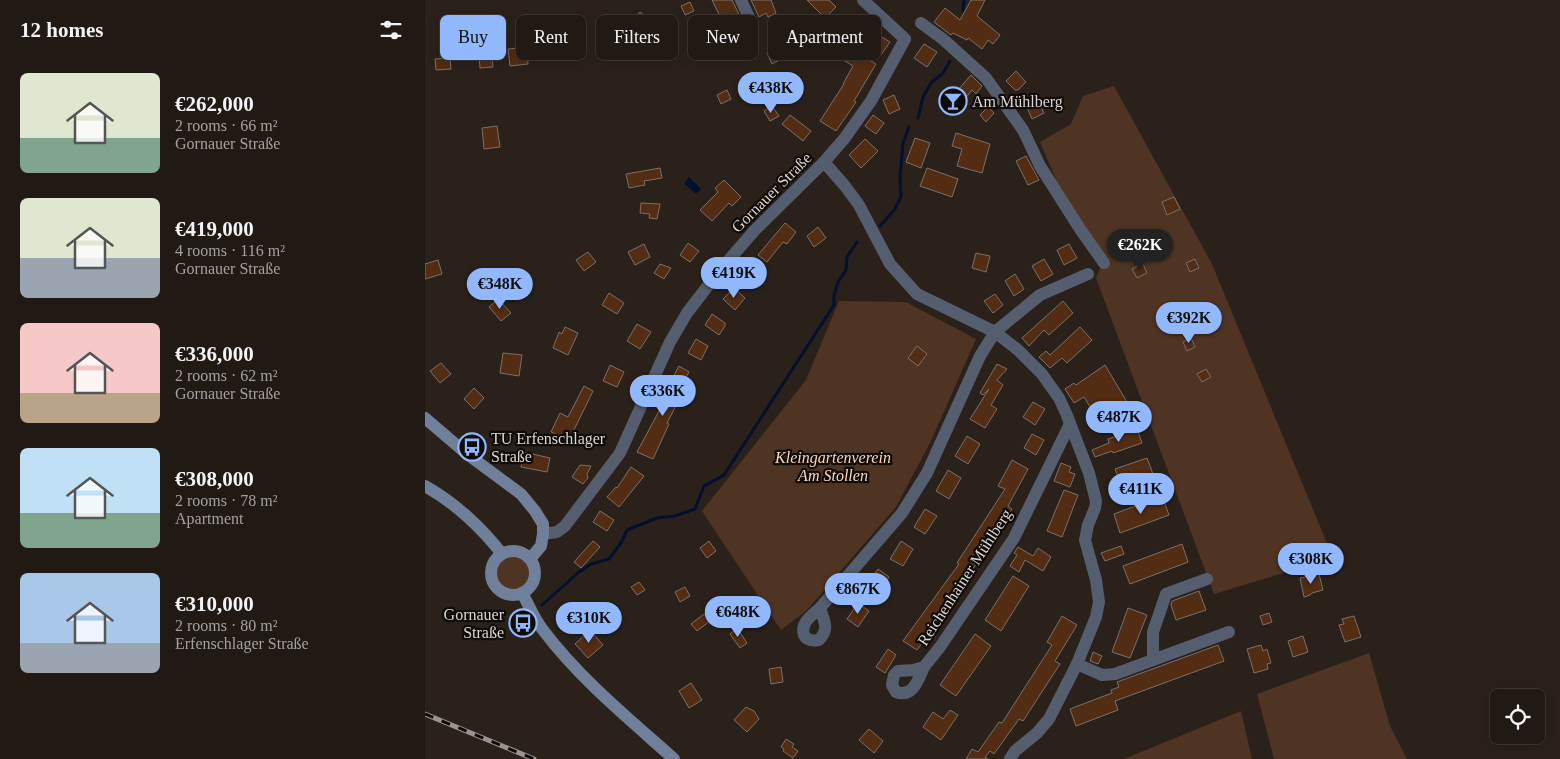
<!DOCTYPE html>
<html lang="en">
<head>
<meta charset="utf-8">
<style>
  body { margin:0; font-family:"Times New Roman",serif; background:#2d2622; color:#f1f3f6; height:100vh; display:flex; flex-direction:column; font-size:19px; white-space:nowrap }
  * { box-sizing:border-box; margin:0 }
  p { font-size:16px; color:#a2a0a0 }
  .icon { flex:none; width:28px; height:28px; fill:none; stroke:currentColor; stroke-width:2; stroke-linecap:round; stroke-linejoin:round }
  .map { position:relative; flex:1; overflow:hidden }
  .panel { display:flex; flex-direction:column; background:#201914; width:425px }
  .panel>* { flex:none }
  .banner { position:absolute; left:15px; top:15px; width:475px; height:45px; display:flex; gap:10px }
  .tools { position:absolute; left:1065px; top:689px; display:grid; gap:10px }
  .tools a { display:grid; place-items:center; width:55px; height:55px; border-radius:8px; background:#201914; box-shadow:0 2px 12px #0003,0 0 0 1px #3d3834; font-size:25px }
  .price { position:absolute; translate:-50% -42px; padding:0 11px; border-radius:18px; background:#91b8fd; color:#111; font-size:16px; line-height:32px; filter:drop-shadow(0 1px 2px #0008) }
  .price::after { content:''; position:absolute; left:50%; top:30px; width:15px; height:11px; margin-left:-8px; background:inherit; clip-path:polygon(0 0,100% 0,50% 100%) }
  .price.current { background:#222; color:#fff }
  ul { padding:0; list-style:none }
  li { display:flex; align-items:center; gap:15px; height:125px; padding:0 20px }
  li span { display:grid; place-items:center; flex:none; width:140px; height:100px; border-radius:8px; color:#555 }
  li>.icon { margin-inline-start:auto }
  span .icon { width:60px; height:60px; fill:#fffc; stroke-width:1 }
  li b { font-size:21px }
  h2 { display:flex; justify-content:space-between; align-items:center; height:60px; padding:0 20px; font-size:21px }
  .chip { padding:0 18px; border-radius:8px; background:#201914; box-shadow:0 2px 12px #0003,0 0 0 1px #3d3834; font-size:18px; line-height:45px }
  .chip.current { background:#91b8fd; color:#111 }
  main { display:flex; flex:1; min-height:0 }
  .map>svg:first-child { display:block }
</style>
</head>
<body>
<main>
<section class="panel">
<h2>12 homes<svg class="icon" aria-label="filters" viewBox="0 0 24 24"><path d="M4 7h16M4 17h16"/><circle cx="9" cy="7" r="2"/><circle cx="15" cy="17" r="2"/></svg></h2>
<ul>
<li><span style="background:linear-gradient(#dfe7d0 65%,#7fa58c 0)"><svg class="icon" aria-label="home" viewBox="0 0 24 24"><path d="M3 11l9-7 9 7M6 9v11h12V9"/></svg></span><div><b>€262,000</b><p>2 rooms · 66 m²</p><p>Gornauer Straße</p></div></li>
<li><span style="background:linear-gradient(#dfe7d0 60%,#9aa5b1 0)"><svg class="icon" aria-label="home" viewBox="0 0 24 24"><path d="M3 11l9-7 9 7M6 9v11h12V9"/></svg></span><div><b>€419,000</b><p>4 rooms · 116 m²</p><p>Gornauer Straße</p></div></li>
<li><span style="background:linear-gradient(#f6c9c9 70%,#b9a48a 0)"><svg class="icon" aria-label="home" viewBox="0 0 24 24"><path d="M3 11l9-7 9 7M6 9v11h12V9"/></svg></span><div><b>€336,000</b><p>2 rooms · 62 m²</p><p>Gornauer Straße</p></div></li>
<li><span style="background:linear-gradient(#bfe0f5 65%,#7fa58c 0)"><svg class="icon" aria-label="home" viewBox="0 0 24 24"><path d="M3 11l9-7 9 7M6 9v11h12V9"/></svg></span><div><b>€308,000</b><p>2 rooms · 78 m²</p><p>Apartment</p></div></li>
<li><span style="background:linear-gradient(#a9c7e8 70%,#9aa5b1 0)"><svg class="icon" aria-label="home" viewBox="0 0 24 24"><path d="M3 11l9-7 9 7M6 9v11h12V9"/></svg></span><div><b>€310,000</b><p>2 rooms · 80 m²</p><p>Erfenschlager Straße</p></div></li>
</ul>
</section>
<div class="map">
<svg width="1135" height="759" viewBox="0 0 1135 759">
  <rect width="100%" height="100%" fill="#2a211b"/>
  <g fill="#4f3424">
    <polygon points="689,86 787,264 908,558 789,594 671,278 676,266 633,184 615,142 646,124 658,96"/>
    <polygon points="414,301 481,302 551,339 506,441 471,507 381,611 356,630 277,511 381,380"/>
    <circle cx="88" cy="573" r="22"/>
    <polygon points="944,653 965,726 982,759 849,759 832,694"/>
    <polygon points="816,711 827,759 699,759"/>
  </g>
  <polygon fill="#03102f" points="264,177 276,189 271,194 259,183"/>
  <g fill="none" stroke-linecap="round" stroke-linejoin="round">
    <g stroke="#03102f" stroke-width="3">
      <polyline points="538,11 539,0"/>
      <polyline points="493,118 498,97 506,83 518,73 525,61"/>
      <polyline points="455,226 470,209 476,196 475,178 478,143 484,127"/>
      <polyline points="117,605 154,572 166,564 184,559 196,543 202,530 232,518 250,516 270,509 279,486 299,475 409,305 409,296 413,282 421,270 422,257 432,242"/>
    </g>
  </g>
  <g fill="#522c13" stroke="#7b7069">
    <polygon points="287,0 307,0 321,29 317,32 320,37 311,41 309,36 305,37"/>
    <polygon points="326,0 346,0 351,13 343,17 341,13 334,17"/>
    <polygon points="382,0 404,0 411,7 400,18"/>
    <polygon points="546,0 560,0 552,16 575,35 568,44 563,40 557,49 543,38 542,40 528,33 526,35 509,22 520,8 535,20"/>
    <polygon points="265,2 269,11 260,15 256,6"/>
    <polygon points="215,12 228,22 213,39 205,33 209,27 205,25"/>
    <polygon points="435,18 445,27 444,29 465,42 456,55 426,28"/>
    <polygon points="414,42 451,64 429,101 431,102 411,131 395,121 419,84 418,84 428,66 407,53"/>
    <polygon points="499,44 512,52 502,67 489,58"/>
    <polygon points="101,47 103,64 85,66 83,49"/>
    <polygon points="353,47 358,58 347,64 342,53"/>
    <polygon points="67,54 68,67 55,68 54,55"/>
    <polygon points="25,58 26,69 11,70 10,59"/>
    <polygon points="591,71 601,82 593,90 590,90 581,81"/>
    <polygon points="546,75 557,86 551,94 547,90 528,114 515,104 529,87 533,90"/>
    <polygon points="302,90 306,99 296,104 292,95"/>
    <polygon points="469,95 475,109 464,114 458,100"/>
    <polygon points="612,99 619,113 607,119 601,105"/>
    <polygon points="347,106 354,116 345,121 339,111"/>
    <polygon points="563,107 569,113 561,122 555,115"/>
    <polygon points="365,115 386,131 378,141 357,124"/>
    <polygon points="448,115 459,123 451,134 440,126"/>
    <polygon points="72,126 75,147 59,149 57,128"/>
    <polygon points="531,133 565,144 557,173 532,166 537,149 527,146"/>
    <polygon points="490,138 505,143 496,168 481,162"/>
    <polygon points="440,139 453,151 436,168 424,155"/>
    <polygon points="601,156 614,180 603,185 591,161"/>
    <polygon points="235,168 237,178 219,181 220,185 204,188 201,174"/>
    <polygon points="502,168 533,179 527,197 495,186"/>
    <polygon points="299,180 316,197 307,206 304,203 287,221 275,210 293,192 290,188"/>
    <polygon points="749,197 755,209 742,215 737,202"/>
    <polygon points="216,203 235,204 232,219 224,218 225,214 215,213"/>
    <polygon points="360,223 371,232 362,244 358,242 342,262 333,255"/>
    <polygon points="393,227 401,238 389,247 382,236"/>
    <polygon points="263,243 274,251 265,262 255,255"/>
    <polygon points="219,244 225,257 210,265 203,252"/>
    <polygon points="644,244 652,258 639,265 632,250"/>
    <polygon points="163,252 171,262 159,271 151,260"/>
    <polygon points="551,253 565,256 561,272 547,268"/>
    <polygon points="619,259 628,274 616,281 607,266"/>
    <polygon points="770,259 774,268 765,272 761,263"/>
    <polygon points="13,260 17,274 0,279 0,264"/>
    <polygon points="235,264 246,268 239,279 229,273"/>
    <polygon points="718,264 722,273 712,278 707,269"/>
    <polygon points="590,274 599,289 589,296 580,281"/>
    <polygon points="309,288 320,298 310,310 298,299"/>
    <polygon points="184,293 199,303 192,314 177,305"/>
    <polygon points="570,294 578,305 568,313 559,301"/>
    <polygon points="73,299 86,313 76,321 64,307"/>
    <polygon points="638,301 648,313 624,335 619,330 604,346 597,338"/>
    <polygon points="287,314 300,323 300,326 294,335 280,325"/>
    <polygon points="212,324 226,332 215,349 202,341"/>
    <polygon points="140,327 153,333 143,355 128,348 134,332 137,334"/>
    <polygon points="655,327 667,340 642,363 637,358 625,368 614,357 621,351 625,355"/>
    <polygon points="766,338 770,347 762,351 758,342"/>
    <polygon points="271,339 283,346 276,360 263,353"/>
    <polygon points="492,346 502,354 493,366 483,358"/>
    <polygon points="78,353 97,355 94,376 75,373"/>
    <polygon points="16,363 26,374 15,383 5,371"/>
    <polygon points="572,364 582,369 572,380 578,385 566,405 572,409 560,428 545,419 564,389 558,395 555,393"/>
    <polygon points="185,365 199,372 192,387 178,381"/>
    <polygon points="680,365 702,402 673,420 659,397 649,403 640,389 649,383 651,385"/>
    <polygon points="254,366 264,372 251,396 255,398 242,423 244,424 228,459 212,452 248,385 245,383"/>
    <polygon points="781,369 786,377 777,382 772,374"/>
    <polygon points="159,386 168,391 144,440 126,432 135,413 143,417"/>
    <polygon points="49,388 59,398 49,409 39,399"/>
    <polygon points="608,402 620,409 610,425 598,417"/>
    <polygon points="712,429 717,443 688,453 687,451 670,457 667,450 684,443 683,439"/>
    <polygon points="607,434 619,440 611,455 599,448"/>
    <polygon points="542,436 555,444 543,464 530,456"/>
    <polygon points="99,452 125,458 122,472 96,467"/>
    <polygon points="722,458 728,474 696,485 690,469"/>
    <polygon points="587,460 603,469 583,506 587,509 538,584 539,585 492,650 478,641 534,564 532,563 580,489 573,486"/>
    <polygon points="636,463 646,467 644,472 650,474 645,487 629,481"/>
    <polygon points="155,465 166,466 162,474 163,478 158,484 147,477"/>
    <polygon points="206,467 219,476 194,507 182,497 191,487 192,488"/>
    <polygon points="523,470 536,478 524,499 511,491"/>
    <polygon points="639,490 653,495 637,537 622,531"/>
    <polygon points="737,496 744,515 695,533 689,514"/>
    <polygon points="500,509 512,516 500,534 489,527"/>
    <polygon points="175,511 189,520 182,531 168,522"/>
    <polygon points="168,541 175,547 156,568 149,562"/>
    <polygon points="284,541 291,551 282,558 275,548"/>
    <polygon points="476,541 488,549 478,566 465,559"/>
    <polygon points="757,544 763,562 705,584 698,566"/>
    <polygon points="696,546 699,554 680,561 676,553"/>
    <polygon points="593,547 608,556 613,548 626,557 618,571 600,560 594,572 585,566 592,555 589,553"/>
    <polygon points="453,569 464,577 453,593 442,585"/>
    <polygon points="894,574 898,590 887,593 885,595 879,597 875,578"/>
    <polygon points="588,576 604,586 576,631 560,620"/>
    <polygon points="214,582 220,590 212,595 206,587"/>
    <polygon points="260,587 265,596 255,602 250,592"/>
    <polygon points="774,591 781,610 751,620 746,605 747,601"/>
    <polygon points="433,603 444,611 433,627 422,619"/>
    <polygon points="307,605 318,621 308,628 299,615 301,614 298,611"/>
    <polygon points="703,608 722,615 705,658 687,652"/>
    <polygon points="844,613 847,622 838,625 835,616"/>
    <polygon points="279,614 285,621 272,631 266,624"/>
    <polygon points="637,616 652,625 630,661 635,664 598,721 594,719 569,754 565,751 560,757 563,759 541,759 547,749 553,752 574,722 577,723 627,645 622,642"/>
    <polygon points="929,616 936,637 920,642 914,625 919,624 917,619"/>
    <polygon points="312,628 322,643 315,648 305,634"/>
    <polygon points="165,630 178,645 163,658 150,644"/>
    <polygon points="550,634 566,646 531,696 515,685"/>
    <polygon points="878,636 883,652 868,657 863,641"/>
    <polygon points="793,645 799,661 690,701 693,710 651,726 645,709 687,693 686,690 694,687 692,682"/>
    <polygon points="836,645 838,651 842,649 846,663 842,664 843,669 829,673 822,649"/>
    <polygon points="463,649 471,655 460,673 451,667"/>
    <polygon points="668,652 677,656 673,664 665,661"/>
    <polygon points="356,667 358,682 346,684 344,669"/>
    <polygon points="266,683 277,700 264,708 254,691"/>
    <polygon points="321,707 329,711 334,719 322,732 309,720"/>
    <polygon points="525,710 533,715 516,740 498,727 508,712 518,719"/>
    <polygon points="444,729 458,741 449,753 434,740"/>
    <polygon points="361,739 369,744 367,747 373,751 368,758 358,751 359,749 356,747"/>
  </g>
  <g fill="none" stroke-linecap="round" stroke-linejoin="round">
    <g stroke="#545e6f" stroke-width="12">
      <polyline points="316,0 327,24"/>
      <polyline points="496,23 519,40 561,78 598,130 615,166 655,229 679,263"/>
      <polyline points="399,162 420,186 434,205 465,264 492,294 570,332 593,350 617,374 634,398 641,413 664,473 671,501 670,508 663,525 660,540 671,580 674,602 671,617 652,664 624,719 612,733 590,751 585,759"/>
      <polyline points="118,534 132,532 140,526 195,453 245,342 262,313 295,270 330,230 399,162 419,139 446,101 480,39 438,0"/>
      <path d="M395,608C399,622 405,628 394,640C388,641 382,641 379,635C375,623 387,615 395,608L477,513L502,473L555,356L570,332L615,295L663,274"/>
      <polyline points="728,659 728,632 741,594 782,579"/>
      <polyline points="652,664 677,675 690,674 804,632"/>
      <path d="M499,667C493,680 488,698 471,692L467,685L469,675L473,671L488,670L499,667L515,647L589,538L645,424"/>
    </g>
    <g stroke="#707f9a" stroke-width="12">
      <polyline points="0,418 42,454 96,494 110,511 118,524 118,534 116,546 105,559"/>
      <path d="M0,486C29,502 57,528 77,554"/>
      <circle cx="88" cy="573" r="22"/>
      <path d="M97,593C104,605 109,619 118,630C155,679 203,718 249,759"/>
    </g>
    <g stroke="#9a938e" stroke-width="5">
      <polyline id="rail" points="0,714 109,759"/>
    </g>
    <use href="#rail" stroke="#0f0b09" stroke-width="3" stroke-dasharray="9" stroke-linecap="butt"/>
  </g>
  <defs>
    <g id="bar-ring" transform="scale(1.4375)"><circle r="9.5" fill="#0f0b09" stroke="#91b8fd" stroke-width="1.5"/><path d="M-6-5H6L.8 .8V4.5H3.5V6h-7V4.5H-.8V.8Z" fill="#91b8fd"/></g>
    <g id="bus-ring" transform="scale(1.4375)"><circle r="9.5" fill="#0f0b09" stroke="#91b8fd" stroke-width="1.5"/><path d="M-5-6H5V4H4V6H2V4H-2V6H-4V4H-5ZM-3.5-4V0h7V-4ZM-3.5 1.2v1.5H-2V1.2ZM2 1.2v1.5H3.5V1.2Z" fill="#91b8fd"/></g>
  </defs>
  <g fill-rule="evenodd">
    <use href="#bar-ring" x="528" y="101"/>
    <use href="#bus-ring" x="47" y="447"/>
    <use href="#bus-ring" x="98" y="623"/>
  </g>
  <g text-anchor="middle" stroke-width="4.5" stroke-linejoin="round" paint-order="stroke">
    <g font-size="16" fill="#ddd6d2" stroke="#0f0b09" text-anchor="start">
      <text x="547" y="107">Am Mühlberg</text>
      <text x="66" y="444">TU Erfenschlager<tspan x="66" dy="18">Straße</tspan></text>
      <text x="79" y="620" text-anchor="end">Gornauer<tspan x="79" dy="18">Straße</tspan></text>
    </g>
    <g font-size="16" fill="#ddd6d2" stroke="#0f0b09">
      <text transform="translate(346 192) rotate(-45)" y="6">Gornauer Straße</text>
      <text transform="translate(539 577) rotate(-57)" y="6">Reichenhainer Mühlberg</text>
    </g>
    <g font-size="16" font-style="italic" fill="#ffd5bc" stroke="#0f0b09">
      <text x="408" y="463">Kleingartenverein<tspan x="408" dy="18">Am Stollen</tspan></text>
    </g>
  </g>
</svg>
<div class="tools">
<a><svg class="icon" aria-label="locate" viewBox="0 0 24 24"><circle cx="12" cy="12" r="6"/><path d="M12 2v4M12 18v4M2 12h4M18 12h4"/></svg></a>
</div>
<b class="price" style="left:346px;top:114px">€438K</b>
<b class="price current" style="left:715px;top:271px">€262K</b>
<b class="price" style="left:309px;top:299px">€419K</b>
<b class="price" style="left:75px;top:310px">€348K</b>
<b class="price" style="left:764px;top:344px">€392K</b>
<b class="price" style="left:238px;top:417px">€336K</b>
<b class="price" style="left:694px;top:443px">€487K</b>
<b class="price" style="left:716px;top:515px">€411K</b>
<b class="price" style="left:886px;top:585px">€308K</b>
<b class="price" style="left:433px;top:615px">€867K</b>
<b class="price" style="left:313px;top:638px">€648K</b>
<b class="price" style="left:164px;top:644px">€310K</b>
<div class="banner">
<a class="chip current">Buy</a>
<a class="chip">Rent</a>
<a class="chip">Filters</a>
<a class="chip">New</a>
<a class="chip">Apartment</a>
</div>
</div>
</main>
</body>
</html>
